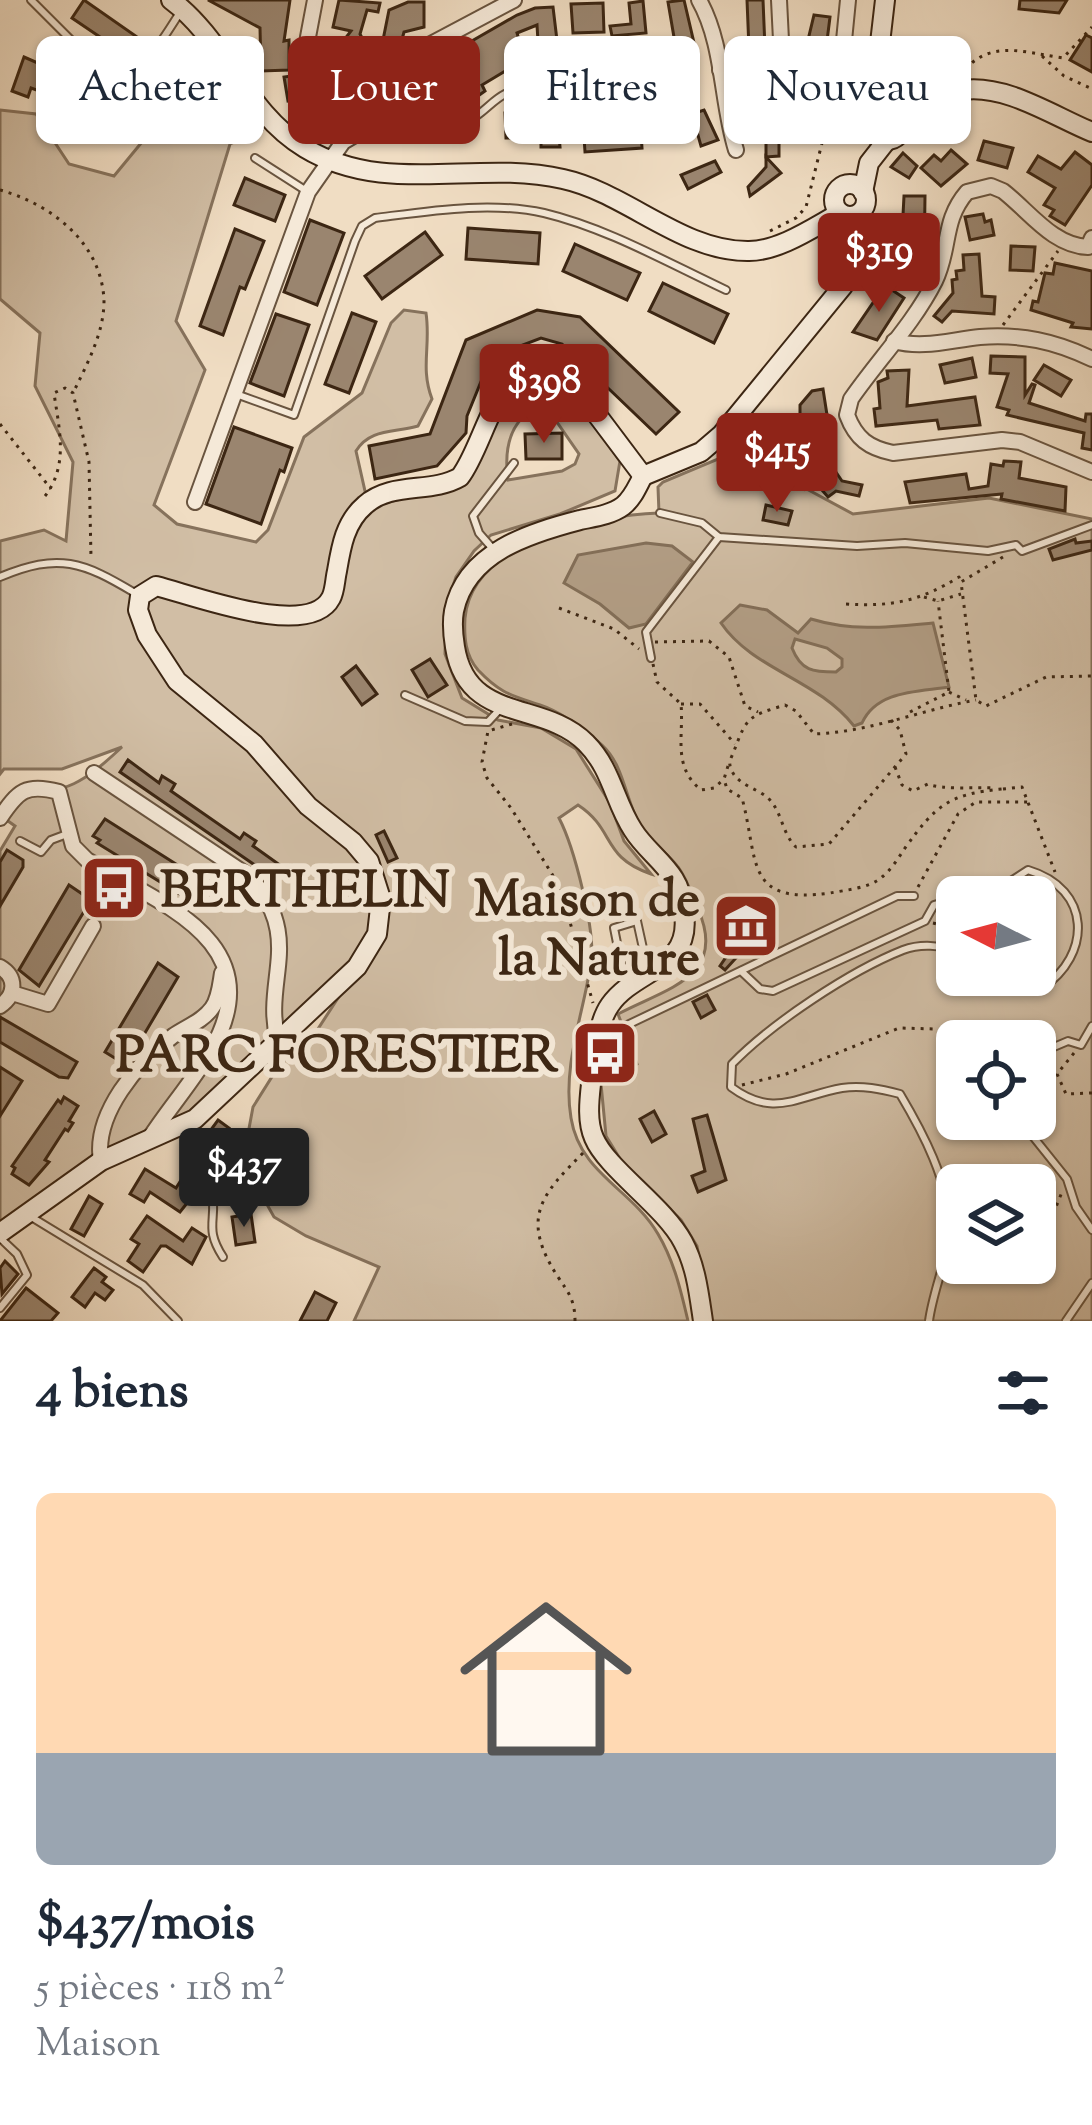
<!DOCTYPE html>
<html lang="fr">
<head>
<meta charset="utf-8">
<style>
  body { margin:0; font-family:"Sorts Mill Goudy",serif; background:#f6f6f7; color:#1f2937; height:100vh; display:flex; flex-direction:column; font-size:45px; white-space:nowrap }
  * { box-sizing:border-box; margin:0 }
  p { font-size:39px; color:#747a83 }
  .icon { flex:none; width:66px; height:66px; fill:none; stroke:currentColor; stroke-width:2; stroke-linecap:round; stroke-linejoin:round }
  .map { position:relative; height:1321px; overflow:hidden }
  .side { display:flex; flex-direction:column; background:#fff; flex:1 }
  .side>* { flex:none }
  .guide { position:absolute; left:36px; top:36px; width:1020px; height:108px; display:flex; gap:24px }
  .needle { width:78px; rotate:276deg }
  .fabs { position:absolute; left:936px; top:876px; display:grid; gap:24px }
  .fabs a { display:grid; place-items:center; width:120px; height:120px; border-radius:18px; background:#fff; box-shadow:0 3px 9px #0004; font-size:60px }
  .price { position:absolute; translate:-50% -102px; padding:0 27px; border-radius:12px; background:#8f2418; color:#fff; font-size:39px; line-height:78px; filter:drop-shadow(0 3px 6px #0008) }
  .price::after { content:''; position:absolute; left:50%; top:72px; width:36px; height:27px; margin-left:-18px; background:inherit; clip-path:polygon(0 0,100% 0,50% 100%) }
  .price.selected { background:#222; color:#fff }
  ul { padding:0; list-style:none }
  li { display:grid; align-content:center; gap:24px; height:636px; padding:0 36px }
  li+li { border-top:3px solid #e0e1e3 }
  li span { display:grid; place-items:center; height:372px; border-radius:18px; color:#555 }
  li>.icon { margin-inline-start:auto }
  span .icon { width:216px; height:216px; fill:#fffc; stroke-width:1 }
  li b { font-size:51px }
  h2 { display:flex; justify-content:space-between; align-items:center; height:144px; padding:0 36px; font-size:51px }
  .chip { padding:0 42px; border-radius:18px; background:#fff; box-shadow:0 3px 9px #0004; font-size:42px; line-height:108px }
  .chip.selected { background:#8f2418; color:#fff }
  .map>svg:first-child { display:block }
</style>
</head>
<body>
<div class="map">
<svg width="1092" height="1321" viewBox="0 0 1092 1321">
  <rect width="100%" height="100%" fill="#f0ddc3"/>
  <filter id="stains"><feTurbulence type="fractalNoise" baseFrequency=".00167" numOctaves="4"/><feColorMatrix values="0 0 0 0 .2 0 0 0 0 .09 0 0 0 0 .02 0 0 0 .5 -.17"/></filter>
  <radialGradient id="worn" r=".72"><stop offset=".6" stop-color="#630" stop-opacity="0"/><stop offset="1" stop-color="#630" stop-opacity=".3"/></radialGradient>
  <g fill="#d1bea5" stroke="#86725c" stroke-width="3" fill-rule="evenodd">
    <path d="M217,51L262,130L230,144L176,321L205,370L154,505L177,524L256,542L268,530L304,437L362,393L391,323L404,310L426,313C431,346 420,367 432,399L418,426C395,433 370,428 356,451L365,491L376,505L455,486L511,390C562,356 593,425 620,461L615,491L560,514L491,535L474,551L456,577L446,606L445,654L462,698L498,720L541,728L576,749L610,803L624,841L651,874C601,857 616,830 578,805L559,818C574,847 596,931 591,962C584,1013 562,1065 571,1118C580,1174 632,1189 658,1234C674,1261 681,1291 688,1321H354L379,1267L306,1236L274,1217L256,1185L245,1150L253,1107L280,1064L314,1035L353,975L212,1105L0,1233V851L15,826L1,816L15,795C69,792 82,784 122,747L62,769H4L0,774V541L44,530L66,541L73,462L35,386L40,333L0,299V110L36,114L69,164L114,176ZM539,416L554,418L579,454L575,464L562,471L508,480C505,458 506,435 522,418Z"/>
    <path d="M751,433L759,434L739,463V481L790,480L853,514L989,498L1092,519V1321H711L697,1246L681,1220L622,1162L606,1136L601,1084L637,1064L618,1014C667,988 728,977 698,909C692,895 687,879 678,867C668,853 650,842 641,827C625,801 625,766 602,745C585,730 561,712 540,705C511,695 501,694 478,670C465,655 464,637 465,618C472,541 597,515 659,513L658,487L663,482L723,457ZM957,897H1035V975H957ZM957,1041H1035V1119H957ZM957,1185H1035V1263H957Z"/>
  </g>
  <g fill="#b39f87" stroke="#836f59" stroke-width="3" fill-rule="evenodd">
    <polygon points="646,543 672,546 693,562 646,624 629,628 600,604 564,583 578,555"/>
    <path d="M740,605L767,610L798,633L811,619C854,632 890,627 933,623L949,687C918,692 877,690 862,723L854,726C817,679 753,670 721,623ZM795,639L827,648L842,659V667L836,672C813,672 801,671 792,648Z"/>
  </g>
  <g fill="#9a856f" stroke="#3c2613" stroke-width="3">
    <polygon points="84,0 140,39 128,56 72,18"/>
    <polygon points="208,0 290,0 284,41 289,40 289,70 261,71 260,28"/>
    <polygon points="339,0 380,3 378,12 367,10 360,34 371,55 353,65 335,52 351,31 333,27"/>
    <polygon points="684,0 698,60 694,60 697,77 681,80 672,50 676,49 668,2"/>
    <polygon points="747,0 763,0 765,48 749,49"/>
    <polygon points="1020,0 1067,0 1059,13 1019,9"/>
    <polygon points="643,1 646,33 612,36 610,26 631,24 629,3"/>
    <polygon points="408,2 424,2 424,27 404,32 401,43 383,40 389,10"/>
    <polygon points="603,3 604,32 573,33 571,4"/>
    <polygon points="553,7 559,57 539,58 537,25 517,33 525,61 531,59 536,73 528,76 526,72 510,78 507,70 482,85 485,91 475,98 465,82 431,101 434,106 409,121 393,93 454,58 451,53 517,15 535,8"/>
    <polygon points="814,15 830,17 825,57 810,56 812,40 808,40"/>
    <polygon points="1086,35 1092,38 1092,72 1070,60"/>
    <polygon points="24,57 54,70 47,89 44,88 42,92 31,88 28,97 12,91"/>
    <polygon points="307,74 311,97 288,101 284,77"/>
    <polygon points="763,89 768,100 772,99 779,121 779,156 766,157 766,125 742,129 736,96"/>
    <polygon points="795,96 820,106 826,118 818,141 796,133 789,114"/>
    <polygon points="339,98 347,119 321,129 314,107"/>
    <polygon points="639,103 642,148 585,152 582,108"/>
    <polygon points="704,110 718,140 701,146 692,114"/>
    <polygon points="557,112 560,147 541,147 541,138 506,138 505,113"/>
    <polygon points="984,141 1013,148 1007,168 978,160"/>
    <polygon points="951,150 967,164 941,186 921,168 934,155 941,161"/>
    <polygon points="1075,152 1092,165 1092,185 1065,225 1050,216 1054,210 1044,205 1055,188 1028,172 1038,156 1061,169"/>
    <polygon points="903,153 917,166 909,178 891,167"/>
    <polygon points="766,157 781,173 750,196 748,187 766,167"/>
    <polygon points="715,161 721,172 688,189 681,175"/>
    <polygon points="245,178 285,195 275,221 234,205"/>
    <polygon points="904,196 925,196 924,269 904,267 905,259 893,258 896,227 889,226 889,215 903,215"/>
    <polygon points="983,214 985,222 991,220 994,235 970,240 965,217"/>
    <polygon points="310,220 344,233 317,305 284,292"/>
    <polygon points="468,228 540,233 538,264 466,259"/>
    <polygon points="235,229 264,241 245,289 240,287 223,335 200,326"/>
    <polygon points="425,232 442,255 382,299 365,276"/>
    <polygon points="575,244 640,273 627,300 563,271"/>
    <polygon points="1011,246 1035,247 1033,271 1010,270"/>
    <polygon points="979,254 982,296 995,297 994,314 952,311 942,322 934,316 953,293 952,280 957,279 956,271 964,270 963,255"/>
    <polygon points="1055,263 1092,271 1092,329 1071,327 1073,323 1031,310 1033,301 1038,302 1045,273 1053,274"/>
    <polygon points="663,283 728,314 714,343 649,311"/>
    <polygon points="889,288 904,298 877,340 853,332 881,291 886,294"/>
    <polygon points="537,310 580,317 679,412 656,434 562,344 541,338 491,357 467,416 466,433 437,466 375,479 369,446 430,434 466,340"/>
    <polygon points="352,313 376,322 349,393 325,384"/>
    <polygon points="276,314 309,325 284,396 250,383"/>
    <polygon points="991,356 1025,357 1025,395 1032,384 1035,385 1029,403 1085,421 1086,414 1092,414 1092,450 1082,448 1084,433 1007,415 1009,410 997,407 1008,374 990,373"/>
    <polygon points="972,358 976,377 945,383 940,365"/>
    <polygon points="1044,365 1071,380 1061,396 1034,380"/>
    <polygon points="909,370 907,406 975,397 980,425 939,429 937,420 876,426 874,409 880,408 878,382 888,378 887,371"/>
    <polygon points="823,389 833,454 825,456 842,481 862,485 859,496 836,491 828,497 815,482 805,489 798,474 804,471 787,422 800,416 800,405 812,391"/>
    <polygon points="234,427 292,448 284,472 280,470 261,524 206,504"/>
    <polygon points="562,433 562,459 526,459 525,434"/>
    <polygon points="775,461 777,474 782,474 784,484 760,487 756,463"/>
    <polygon points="1004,461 1021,462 1019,478 1066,487 1065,511 1001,499 1002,494 910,503 905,482 966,474 969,489 988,486 991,464 1003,466"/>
    <polygon points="766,505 792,511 788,525 763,520"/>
    <polygon points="1075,539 1076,543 1092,541 1092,550 1053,560 1049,549"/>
    <polygon points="430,659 447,685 428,697 412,670"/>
    <polygon points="356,666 377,694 362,705 342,677"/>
    <polygon points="128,760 159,783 162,776 175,784 171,791 240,839 244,833 256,841 253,846 284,868 275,879 120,772"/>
    <polygon points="105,819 209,885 200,902 193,898 191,901 97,843 100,840 93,836"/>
    <polygon points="384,831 397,858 388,862 376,835"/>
    <polygon points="7,850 23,860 23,867 0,906 0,862"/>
    <polygon points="69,885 91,900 39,986 19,970"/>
    <polygon points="735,903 770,930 752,954 745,948 725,970 720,966 737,941 722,932 728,923 723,919"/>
    <polygon points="158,963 178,977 126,1065 105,1052"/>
    <polygon points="707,995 715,1010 701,1018 693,1002"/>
    <polygon points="0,1017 77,1062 68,1078 59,1077 0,1042"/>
    <polygon points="0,1067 22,1081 0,1116"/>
    <polygon points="64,1097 78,1106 69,1121 73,1123 68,1131 65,1129 45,1160 49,1162 29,1185 12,1174 15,1168 12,1166 58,1100 61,1103"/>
    <polygon points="654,1111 666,1134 652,1142 640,1119"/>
    <polygon points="707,1115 726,1180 698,1192 692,1176 705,1171 693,1119"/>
    <polygon points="218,1120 229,1128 216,1146 205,1138"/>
    <polygon points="145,1169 176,1188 183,1177 199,1188 180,1212 150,1192 144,1202 130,1194"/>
    <polygon points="89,1196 102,1204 84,1236 71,1229"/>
    <polygon points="251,1214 255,1242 236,1245 232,1217"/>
    <polygon points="147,1216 183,1241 192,1228 206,1237 192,1264 166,1246 161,1246 143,1272 128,1261 139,1244 131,1239"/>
    <polygon points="5,1261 18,1274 2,1294 0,1268"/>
    <polygon points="94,1268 106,1277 102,1282 113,1290 105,1300 95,1293 85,1307 72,1297"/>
    <polygon points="26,1288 58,1313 51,1321 0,1321"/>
    <polygon points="315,1292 336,1303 327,1321 300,1321"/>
  </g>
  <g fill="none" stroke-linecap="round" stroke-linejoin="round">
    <g stroke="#69543f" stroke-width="10">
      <g id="lane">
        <path d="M31,0L90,59C136,93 159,44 181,11"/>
        <polyline points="564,105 584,82 654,92 655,118"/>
        <path d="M379,122C409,135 444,136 473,118C484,112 493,100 505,94C520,88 537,90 553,92L564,105L566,137"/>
        <polyline points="255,158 308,192"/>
        <path d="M236,394L294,415L355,241L362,226L375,218C430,211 490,201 544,213C607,228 668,263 726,290"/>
        <polyline points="660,513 702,523 719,537 857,546 905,543 988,551 1016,545 1022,551 1092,525"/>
        <polyline points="493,549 479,533 473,516 514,463"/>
        <path d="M0,577C59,552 83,562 135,593"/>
        <polyline points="651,658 646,632 719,537"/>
        <polyline points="405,695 465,721 488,722 500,709"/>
        <polyline points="20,841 41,852 51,840 67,834"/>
        <path d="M962,897L1011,881L1028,870C1092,889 1092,955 1042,988L997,975"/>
        <polyline points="741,971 760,989 773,991 925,921 934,905 957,898"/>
        <polyline points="625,983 614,928 637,921 648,971"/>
        <polyline points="605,1028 623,1027 897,896 914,896"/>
        <polyline points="1035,1055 1068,1041 1081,1045 1092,1026"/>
        <polyline points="1019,1119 1067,1179 1076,1207 1092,1230"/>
        <path d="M184,1128C194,1147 209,1169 212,1191C217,1221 204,1228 223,1257"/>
        <polyline points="33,1218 143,1285 178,1321"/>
        <polyline points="0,1238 17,1254 27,1275 0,1308"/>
        <path d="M929,1321C933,1290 948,1259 949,1228C950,1183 922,1131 900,1094C881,1089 862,1085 842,1088C797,1096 774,1119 731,1087L732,1064C772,1023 850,971 903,950C919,944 942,944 957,953"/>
        <polyline points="1066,1321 1092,1283"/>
      </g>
    </g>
    <g stroke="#69543f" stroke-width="18">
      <g id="street">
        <path d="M699,0C724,44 721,102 736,150"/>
        <polyline points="720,70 828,88"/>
        <polyline points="777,78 781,40 779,0"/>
        <polyline points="352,86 514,0"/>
        <polyline points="832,108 828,88 841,71 848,0"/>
        <path d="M1092,238L1088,247C1053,246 1029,211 1003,191L991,186L967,192C942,221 951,248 935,281C914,323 878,360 851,399L847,415C856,439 869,448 893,453L1002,440L1020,442L1092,472"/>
        <path d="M894,341C923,349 950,340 980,337C1021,334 1055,341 1092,359"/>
        <polyline points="195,502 308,192 343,142 377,122 377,109 311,50 308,37 315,0"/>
        <path d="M94,773L250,877C305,939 262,980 278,1041"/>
        <path d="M0,818C18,791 26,783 59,792L73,846L87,860C160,904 271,941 213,1047C195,1079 169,1108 149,1139"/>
        <path d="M0,967C17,977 16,995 0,1006"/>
        <polyline points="12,993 48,1004 93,926"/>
        <path d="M101,1161C93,1114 138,1062 173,1036C186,1027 203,1021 212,1008C219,999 220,985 222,973"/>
      </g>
    </g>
    <g stroke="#3c2613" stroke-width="22">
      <g id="secondary">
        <path d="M171,0C225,40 246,113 305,148C386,197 476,159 563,179C627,193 682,252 749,251C780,251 814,227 840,213"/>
        <circle cx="887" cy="124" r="16"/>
        <polyline points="880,110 877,69 885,0"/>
        <path d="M899,114C920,105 940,93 963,90C1006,84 1053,116 1092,132"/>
        <circle cx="850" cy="200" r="16"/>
        <polyline points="863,192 869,163 887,140"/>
        <path d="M643,476C637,487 633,498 623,506C611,515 594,517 580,520C530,533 466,552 454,611C452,622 453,635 455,647C467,724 544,700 586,743C612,769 614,801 633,830C644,848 663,861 674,879C681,890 683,901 684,914C692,969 635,969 610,1005C596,1025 595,1061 591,1084C589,1102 587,1122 594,1138C607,1169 664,1206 683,1242C696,1266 699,1294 703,1321"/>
        <polyline points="643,476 701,452 722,434 843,286 851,252 853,216"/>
        <path d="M0,1233L101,1161L195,1119L357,967L377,934L381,899L369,861L353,842L308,806L254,744L177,681L147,635L138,610L140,596L156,586C193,595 309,640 331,598C335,591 335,579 337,571C341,547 345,522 365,505C392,481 431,494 460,477C489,440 499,335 570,379L643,476"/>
      </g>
    </g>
    <g stroke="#3c2613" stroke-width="3" stroke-dasharray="3 6" stroke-linecap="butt">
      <polyline points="1042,56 1064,76 1092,89"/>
      <path d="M960,76C987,38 1022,52 1063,58L1092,27"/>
      <polyline points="903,140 914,123"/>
      <path d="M0,190C51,204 102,243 104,301C104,333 87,364 74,391"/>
      <polyline points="770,231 796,218 806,207 828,119"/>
      <polyline points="1003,325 1058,251"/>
      <polyline points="0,424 51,489"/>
      <path d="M45,496C69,465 59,429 54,393L65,388L73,393L89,462L91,558"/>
      <polyline points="1003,557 961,582 976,700 986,706 1046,677 1092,676"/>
      <polyline points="924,597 938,601 961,594"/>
      <path d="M846,604C892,607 920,601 959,577L960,581"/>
      <polyline points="559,608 614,629 639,649"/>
      <polyline points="655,642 709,641 729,657 745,706 758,712"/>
      <path d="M653,664L657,682L681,704C684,737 672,766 701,790L714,788L723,780"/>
      <polyline points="949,692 966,700"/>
      <polyline points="681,704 700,704 735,744"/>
      <polyline points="910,712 949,692 938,601"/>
      <path d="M891,720L900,730L906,754L829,844L796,847C782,834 782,811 768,798C757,788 737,785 731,769C728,761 731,759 734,751C747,716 749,716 785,705L796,711L814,734C870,732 921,710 976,700"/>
      <polyline points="512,724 488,731 482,762 487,778 511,808 560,887 593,1003"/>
      <path d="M728,766L724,779L727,789L742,798C759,861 744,905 830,893C846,890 870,888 882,877C891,870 899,857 905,848C936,805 949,794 1002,789"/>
      <path d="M895,767L902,785L913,791L928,784C942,790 975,787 994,788"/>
      <polyline points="1003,789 1022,787 1055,872"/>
      <polyline points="918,887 958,814 976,802 1029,802"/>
      <polyline points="933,923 957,929"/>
      <polyline points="765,936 782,942"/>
      <polyline points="1074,1053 1057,1074 1066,1094 1092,1093"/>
      <polyline points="742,1085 786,1074 899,1028 935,1029 957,1047"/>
      <polyline points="1043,1239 1062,1192"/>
      <path d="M575,1321C575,1301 569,1293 558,1277C519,1217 542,1194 585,1151"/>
    </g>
    <use href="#lane" stroke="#f5e9d8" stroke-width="6"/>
    <use href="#street" stroke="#f5e9d8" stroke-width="14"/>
    <use href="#secondary" stroke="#f5e9d8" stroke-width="18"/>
  </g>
  <defs>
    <g id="bus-square" transform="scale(3.45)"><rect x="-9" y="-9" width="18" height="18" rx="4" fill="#8f2418" stroke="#f5e9d8"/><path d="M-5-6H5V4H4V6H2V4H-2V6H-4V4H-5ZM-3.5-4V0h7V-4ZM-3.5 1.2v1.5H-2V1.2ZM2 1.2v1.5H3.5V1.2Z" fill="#fff"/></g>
    <g id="museum-square" transform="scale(3.45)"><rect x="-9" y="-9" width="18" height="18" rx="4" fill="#8f2418" stroke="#f5e9d8"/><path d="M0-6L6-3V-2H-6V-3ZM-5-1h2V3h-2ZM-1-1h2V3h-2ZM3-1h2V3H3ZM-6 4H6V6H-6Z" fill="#fff"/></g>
  </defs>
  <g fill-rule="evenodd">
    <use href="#bus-square" x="114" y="888"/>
    <use href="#museum-square" x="746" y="926"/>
    <use href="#bus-square" x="605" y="1053"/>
  </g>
  <g text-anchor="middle" stroke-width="12" stroke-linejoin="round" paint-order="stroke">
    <g font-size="51" font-weight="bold" fill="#3c2613" stroke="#f5e9d8" text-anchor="end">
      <text x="160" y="906" text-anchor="start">BERTHELIN</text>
      <text x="700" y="915">Maison de<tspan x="700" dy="59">la Nature</tspan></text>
      <text x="558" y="1071">PARC FORESTIER</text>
    </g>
  </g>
  <rect width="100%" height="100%" filter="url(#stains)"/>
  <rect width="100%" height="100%" fill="url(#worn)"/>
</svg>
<div class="fabs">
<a><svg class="needle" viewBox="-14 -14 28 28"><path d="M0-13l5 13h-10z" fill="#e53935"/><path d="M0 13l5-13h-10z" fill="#747a83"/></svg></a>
<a><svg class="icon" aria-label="locate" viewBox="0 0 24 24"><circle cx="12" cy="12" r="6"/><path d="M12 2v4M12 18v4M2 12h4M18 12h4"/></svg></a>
<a><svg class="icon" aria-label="layers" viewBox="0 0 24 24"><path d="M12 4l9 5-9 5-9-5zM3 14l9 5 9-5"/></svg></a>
</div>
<b class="price" style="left:879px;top:315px">$319</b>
<b class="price" style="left:544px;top:446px">$398</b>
<b class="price" style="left:777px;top:515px">$415</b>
<b class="price selected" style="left:244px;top:1230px">$437</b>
<div class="guide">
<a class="chip">Acheter</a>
<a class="chip selected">Louer</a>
<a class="chip">Filtres</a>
<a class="chip">Nouveau</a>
</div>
</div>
<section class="side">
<h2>4 biens<svg class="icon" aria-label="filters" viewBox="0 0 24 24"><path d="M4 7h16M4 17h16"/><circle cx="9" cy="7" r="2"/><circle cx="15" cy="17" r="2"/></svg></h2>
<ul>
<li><span style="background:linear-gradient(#ffd9b3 70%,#9aa5b1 0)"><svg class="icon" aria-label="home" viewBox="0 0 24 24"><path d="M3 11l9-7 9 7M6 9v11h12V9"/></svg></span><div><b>$437/mois</b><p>5 pièces · 118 m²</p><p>Maison</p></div></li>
</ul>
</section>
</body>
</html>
